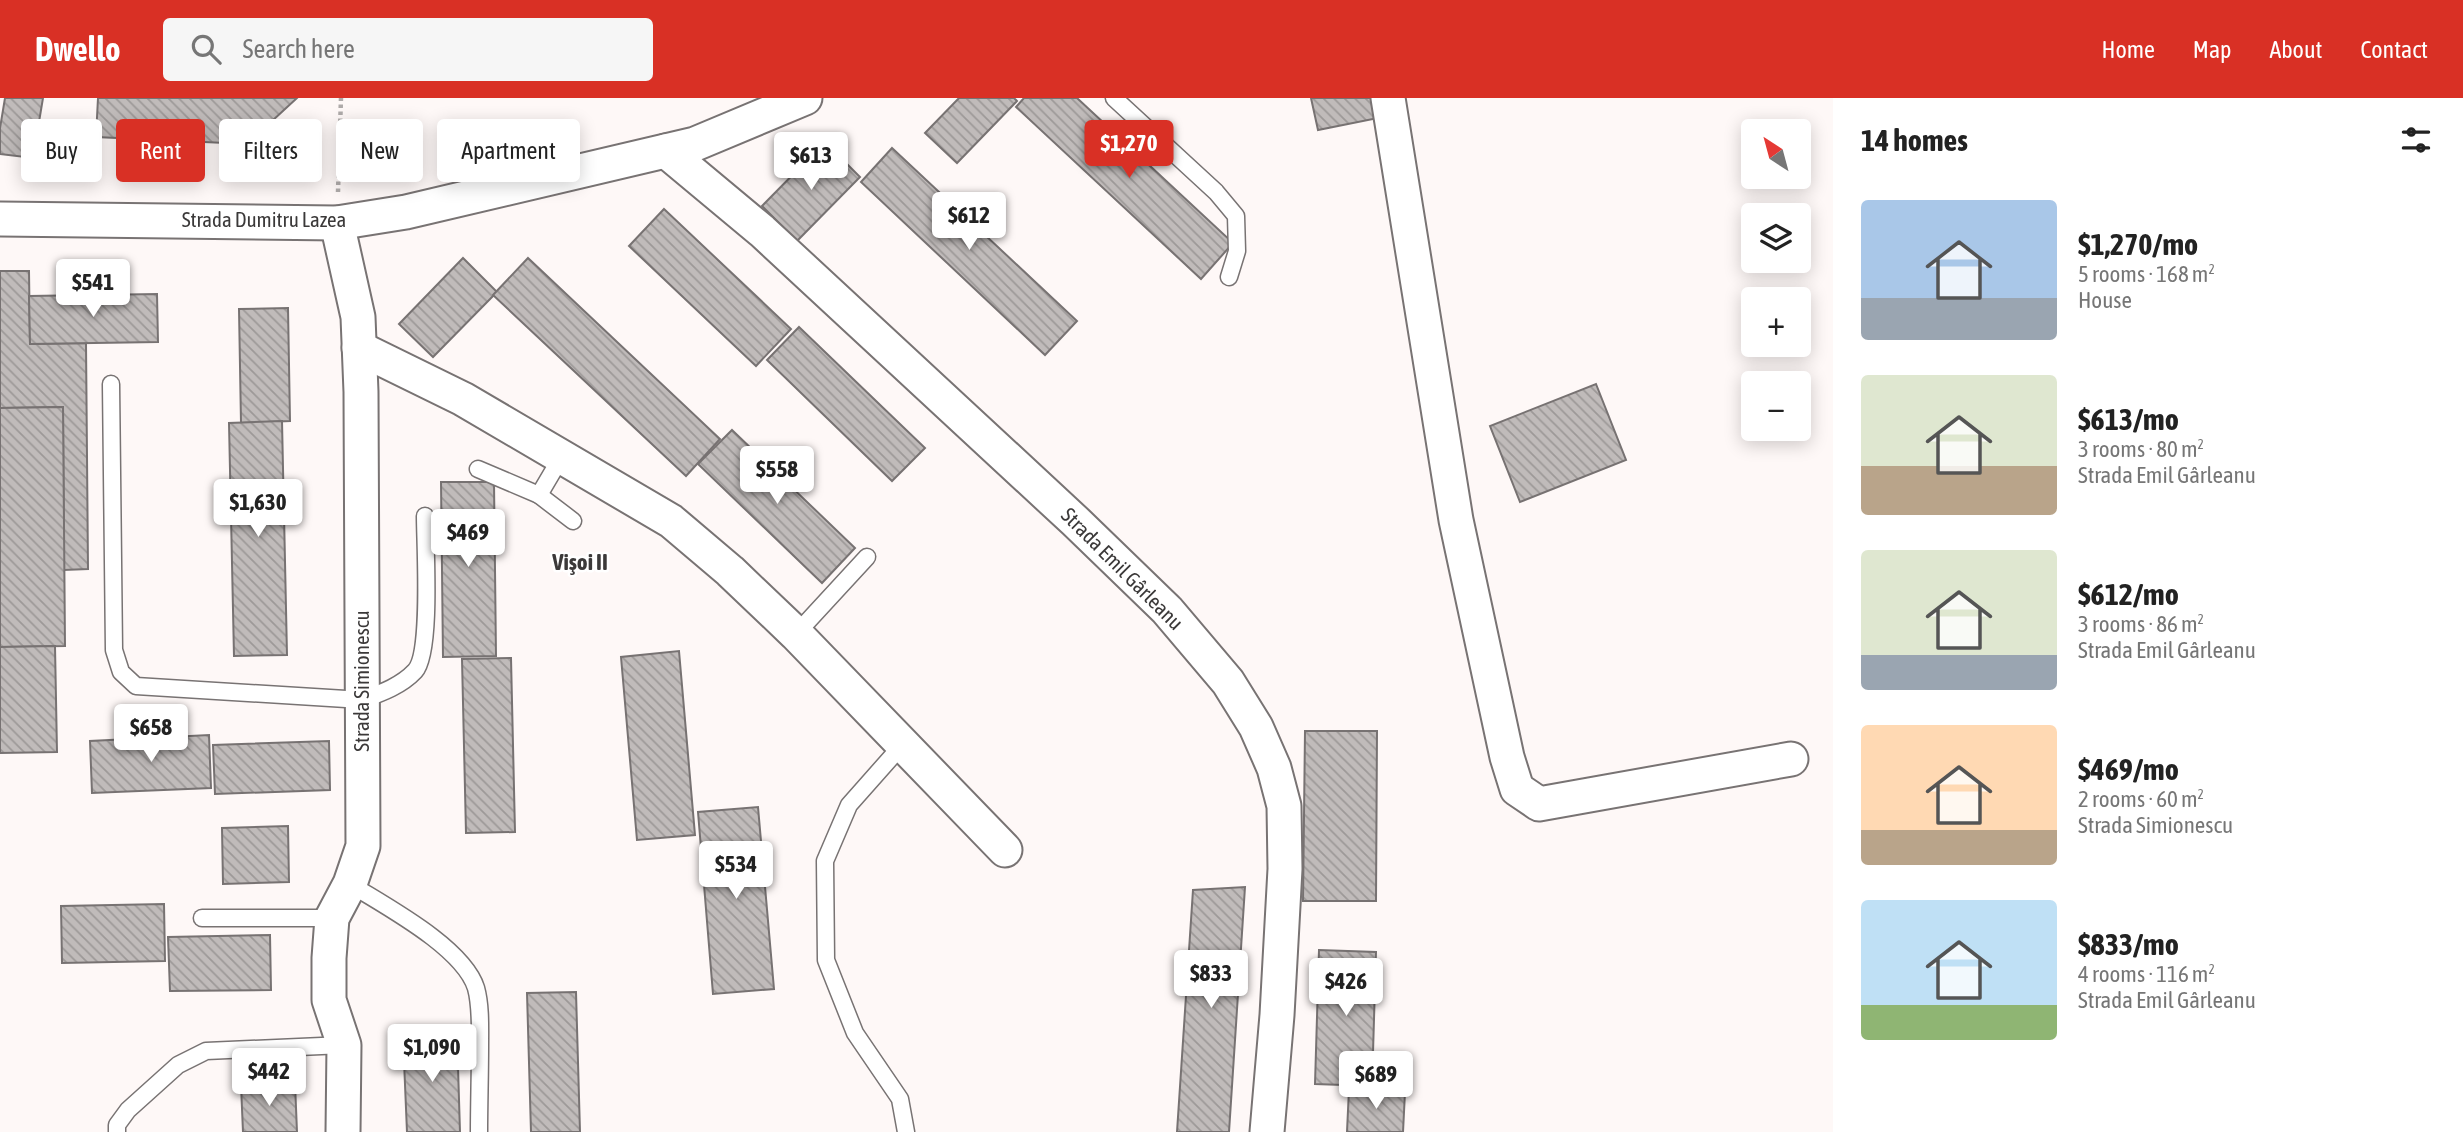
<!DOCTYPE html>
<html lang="en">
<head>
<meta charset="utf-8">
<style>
  body { margin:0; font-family:"Asap Condensed",sans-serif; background:#f6f6f6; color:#222; height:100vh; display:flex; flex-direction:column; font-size:26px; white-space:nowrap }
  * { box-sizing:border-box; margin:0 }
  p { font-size:23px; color:#767676 }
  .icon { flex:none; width:38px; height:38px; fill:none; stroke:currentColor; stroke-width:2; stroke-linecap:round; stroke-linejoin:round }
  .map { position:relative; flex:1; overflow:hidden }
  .details { display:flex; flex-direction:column; background:#fff; width:630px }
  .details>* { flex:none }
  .banner { position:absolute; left:21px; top:21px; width:665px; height:63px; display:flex; gap:14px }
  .needle { width:46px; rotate:324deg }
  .controls { position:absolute; left:1741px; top:21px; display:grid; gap:14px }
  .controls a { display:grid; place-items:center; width:70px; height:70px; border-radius:7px; background:#fff; box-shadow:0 4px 18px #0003; font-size:35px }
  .price { position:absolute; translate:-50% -60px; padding:0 16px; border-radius:7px; background:#fff; color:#222; font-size:23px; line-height:46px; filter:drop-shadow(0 2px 4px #0008) }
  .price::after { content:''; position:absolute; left:50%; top:42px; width:21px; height:16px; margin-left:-10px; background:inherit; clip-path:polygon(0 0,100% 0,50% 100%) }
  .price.current { background:#d93025; color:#fff }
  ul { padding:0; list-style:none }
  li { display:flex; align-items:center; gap:21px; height:175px; padding:0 28px }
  li span { display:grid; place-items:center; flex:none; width:196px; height:140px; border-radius:7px; color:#555 }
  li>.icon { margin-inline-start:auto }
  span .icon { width:84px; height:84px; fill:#fffc; stroke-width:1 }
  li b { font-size:30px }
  h2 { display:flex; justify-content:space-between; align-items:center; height:84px; padding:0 28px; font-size:30px }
  .chip { padding:0 24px; border-radius:7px; background:#fff; box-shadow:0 4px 18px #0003; font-size:24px; line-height:63px }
  .chip.current { background:#d93025; color:#fff }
  header { display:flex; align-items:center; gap:42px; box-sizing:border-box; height:98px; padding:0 35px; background:#d93025; color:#fff }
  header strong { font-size:33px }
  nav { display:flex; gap:38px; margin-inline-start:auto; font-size:24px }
  .search { width:490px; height:63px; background:#f6f6f6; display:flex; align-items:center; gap:18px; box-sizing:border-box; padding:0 24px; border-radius:7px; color:#767676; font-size:26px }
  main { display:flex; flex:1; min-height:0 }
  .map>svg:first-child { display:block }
</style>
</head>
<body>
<header>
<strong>Dwello</strong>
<div class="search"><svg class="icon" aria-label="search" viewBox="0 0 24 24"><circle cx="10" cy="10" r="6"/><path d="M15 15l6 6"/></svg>Search here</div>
<nav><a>Home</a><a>Map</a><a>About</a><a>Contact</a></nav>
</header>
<main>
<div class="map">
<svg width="1833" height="1034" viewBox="0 0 1833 1034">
  <defs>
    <pattern id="building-back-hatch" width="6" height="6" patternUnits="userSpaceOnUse" patternTransform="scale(1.75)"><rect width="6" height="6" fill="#c0bbba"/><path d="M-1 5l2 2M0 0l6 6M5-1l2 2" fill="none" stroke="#9d9998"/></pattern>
  </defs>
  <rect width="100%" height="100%" fill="#fef8f7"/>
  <g fill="url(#building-back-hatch)" stroke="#777272" stroke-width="2">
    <polygon points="5,0 43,0 33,60 0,56 0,30"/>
    <polygon points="98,0 297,0 247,46 96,39"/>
    <polygon points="959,0 1014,0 1017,3 957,65 925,35"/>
    <polygon points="1024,0 1077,0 1233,145 1201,181 1016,9"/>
    <polygon points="1311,0 1374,0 1378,20 1318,32"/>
    <polygon points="825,44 860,79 797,143 762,108"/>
    <polygon points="892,50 1077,223 1045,257 861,84"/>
    <polygon points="664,111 791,231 756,268 629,148"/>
    <polygon points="463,160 497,194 433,259 399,226"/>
    <polygon points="528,160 720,341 686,378 493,197"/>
    <polygon points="0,173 29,173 30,246 86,245 88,471 64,472 63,309 0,310"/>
    <polygon points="157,196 158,244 30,246 29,198"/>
    <polygon points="288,210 290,323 241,325 239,211"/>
    <polygon points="799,229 925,350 892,383 767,262"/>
    <polygon points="1596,286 1626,362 1520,404 1490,328"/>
    <polygon points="63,309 65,548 0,549 0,310"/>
    <polygon points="282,323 287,557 234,558 229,325"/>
    <polygon points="732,332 855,450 822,485 698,366"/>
    <polygon points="441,384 494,384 496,558 443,559"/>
    <polygon points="55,548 57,654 0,655 0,549"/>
    <polygon points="679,553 695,737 637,742 621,559"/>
    <polygon points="511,560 515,734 466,735 462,561"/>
    <polygon points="1305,633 1377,633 1376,803 1303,803"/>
    <polygon points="209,637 211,690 92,695 90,643"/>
    <polygon points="329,643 330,692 215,696 213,647"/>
    <polygon points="758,709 774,891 713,896 698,714"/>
    <polygon points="288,728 289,784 223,786 222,730"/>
    <polygon points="1245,789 1229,1034 1177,1034 1193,792"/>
    <polygon points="164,806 165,863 62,865 61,808"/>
    <polygon points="270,837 271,892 170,893 168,839"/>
    <polygon points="1319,852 1376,854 1372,988 1315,986"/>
    <polygon points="576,894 580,1034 531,1034 527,895"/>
    <polygon points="457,936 460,1034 407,1034 403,939"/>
    <polygon points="295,985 297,1034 243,1034 241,987"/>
    <polygon points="1349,991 1405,994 1403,1034 1347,1034"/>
  </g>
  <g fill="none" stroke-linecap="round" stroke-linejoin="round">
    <g stroke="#787373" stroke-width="19">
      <g id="service">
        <polyline points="1114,0 1216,94 1236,118 1237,153 1229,179"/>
        <path d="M111,286L114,552L121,574L136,588L362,602C381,595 401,588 415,573C432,555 425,447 425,418"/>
        <polyline points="478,371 539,397 573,423"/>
        <polyline points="539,397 562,358"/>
        <polyline points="796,536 867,459"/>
        <polyline points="903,646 849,707 825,763 826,862 855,935 900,1001 906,1034"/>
        <path d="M350,786C385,808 463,849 476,890C481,908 480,930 480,949C480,977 479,1006 479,1034"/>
        <polyline points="202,820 332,820"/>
        <polyline points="117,1034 117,1027 128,1012 178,967 206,953 344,947"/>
      </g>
    </g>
    <g stroke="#787373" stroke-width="37">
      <g id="minor">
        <polyline points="1388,0 1456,422 1507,659 1517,691 1539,706 1791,661"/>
        <polyline points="666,53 762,133 1075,423 1167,512 1228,584 1256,629 1274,670 1284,708 1285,771 1277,917 1267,1034"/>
        <polyline points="0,121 337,125 406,114 695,46 805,0"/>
        <polyline points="337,125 358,219 361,294 363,748 350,786 332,820 329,860 329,902 344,947 343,1034"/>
        <polyline points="359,250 463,301 671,423 730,473 796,536 1005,752"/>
      </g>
    </g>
    <polyline stroke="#aeaaa9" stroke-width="4.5" stroke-dasharray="3.5 3.5" stroke-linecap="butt" points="338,94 341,0"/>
    <use href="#service" stroke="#fff" stroke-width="16"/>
    <use href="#minor" stroke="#fff" stroke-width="33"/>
  </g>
  <g text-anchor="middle" stroke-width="5" stroke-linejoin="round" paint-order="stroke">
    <g font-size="21" fill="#3b3939" stroke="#fff">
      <text x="264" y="129">Strada Dumitru Lazea</text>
      <text transform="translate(1122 471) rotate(45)" y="7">Strada Emil Gârleanu</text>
      <text transform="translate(362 583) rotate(-90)" y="7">Strada Simionescu</text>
    </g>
    <g font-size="23" font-weight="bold" fill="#3b3939" stroke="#fff">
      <text x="580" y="472">Vişoi II</text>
    </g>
  </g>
</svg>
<div class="controls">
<a><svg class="needle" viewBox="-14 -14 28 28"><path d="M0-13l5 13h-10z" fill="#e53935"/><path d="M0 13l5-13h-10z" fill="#767676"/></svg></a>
<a><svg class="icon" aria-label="layers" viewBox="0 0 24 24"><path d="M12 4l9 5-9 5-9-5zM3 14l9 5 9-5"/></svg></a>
<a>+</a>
<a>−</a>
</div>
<b class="price current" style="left:1129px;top:82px">$1,270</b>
<b class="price" style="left:811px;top:94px">$613</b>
<b class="price" style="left:969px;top:154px">$612</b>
<b class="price" style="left:93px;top:221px">$541</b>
<b class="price" style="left:777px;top:408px">$558</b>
<b class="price" style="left:258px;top:441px">$1,630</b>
<b class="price" style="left:468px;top:471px">$469</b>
<b class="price" style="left:151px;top:666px">$658</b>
<b class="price" style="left:736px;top:803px">$534</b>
<b class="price" style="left:1211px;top:912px">$833</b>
<b class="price" style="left:1346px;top:920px">$426</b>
<b class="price" style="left:432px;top:986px">$1,090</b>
<b class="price" style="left:269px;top:1010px">$442</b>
<b class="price" style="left:1376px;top:1013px">$689</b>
<div class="banner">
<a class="chip">Buy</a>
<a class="chip current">Rent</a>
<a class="chip">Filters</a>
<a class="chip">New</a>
<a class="chip">Apartment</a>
</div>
</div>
<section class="details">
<h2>14 homes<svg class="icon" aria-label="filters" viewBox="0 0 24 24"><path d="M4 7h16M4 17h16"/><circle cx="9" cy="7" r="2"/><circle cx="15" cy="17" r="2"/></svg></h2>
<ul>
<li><span style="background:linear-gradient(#a9c7e8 70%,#9aa5b1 0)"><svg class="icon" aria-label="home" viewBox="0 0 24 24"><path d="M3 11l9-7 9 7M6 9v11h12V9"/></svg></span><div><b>$1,270/mo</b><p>5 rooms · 168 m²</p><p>House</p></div></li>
<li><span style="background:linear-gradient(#dfe7d0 65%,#b9a48a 0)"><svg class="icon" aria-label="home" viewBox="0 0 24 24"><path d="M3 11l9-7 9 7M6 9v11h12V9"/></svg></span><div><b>$613/mo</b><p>3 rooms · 80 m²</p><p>Strada Emil Gârleanu</p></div></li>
<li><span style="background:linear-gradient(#dfe7d0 75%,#9aa5b1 0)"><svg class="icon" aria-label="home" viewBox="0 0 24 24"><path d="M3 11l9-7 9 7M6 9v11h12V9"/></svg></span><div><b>$612/mo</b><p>3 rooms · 86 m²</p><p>Strada Emil Gârleanu</p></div></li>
<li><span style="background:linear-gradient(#ffd9b3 75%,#b9a48a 0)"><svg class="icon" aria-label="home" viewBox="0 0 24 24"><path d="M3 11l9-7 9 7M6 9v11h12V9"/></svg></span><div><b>$469/mo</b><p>2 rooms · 60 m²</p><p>Strada Simionescu</p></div></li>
<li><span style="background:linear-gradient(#bfe0f5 75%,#8fb573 0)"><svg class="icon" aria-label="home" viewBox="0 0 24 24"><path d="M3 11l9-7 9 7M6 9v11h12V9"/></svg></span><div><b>$833/mo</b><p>4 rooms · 116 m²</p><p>Strada Emil Gârleanu</p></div></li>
</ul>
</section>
</main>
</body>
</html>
